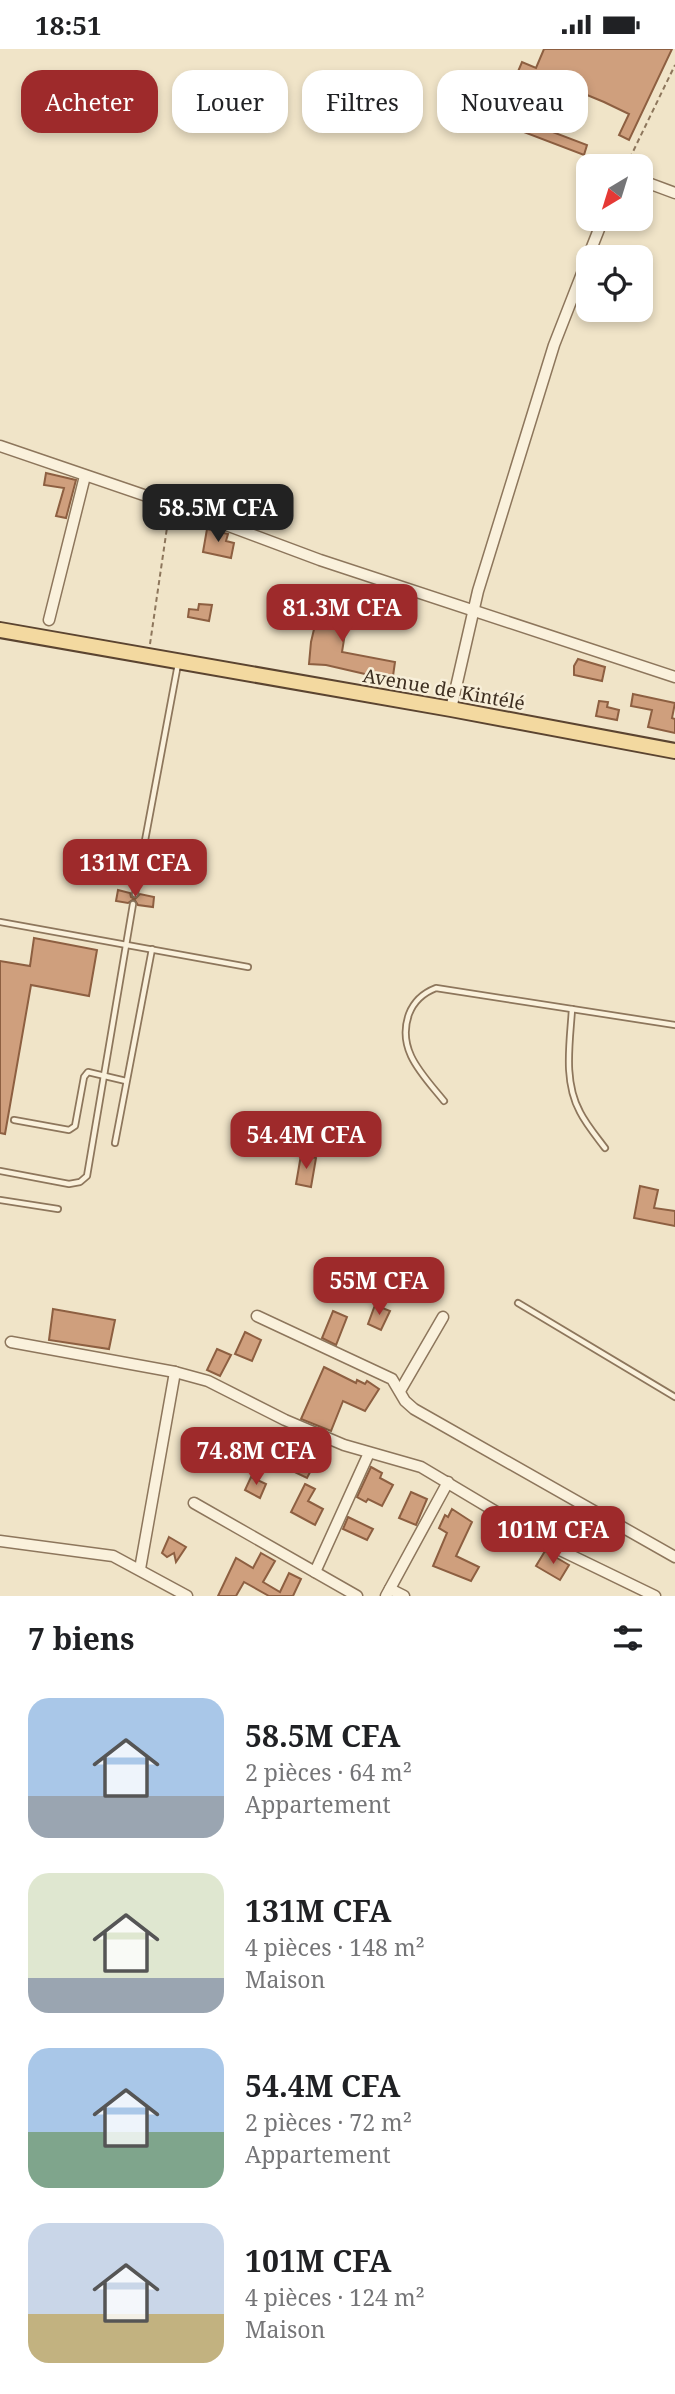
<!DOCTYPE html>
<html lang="fr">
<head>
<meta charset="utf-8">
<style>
  body { margin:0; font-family:"Noto Serif",serif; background:#f6f6f6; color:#202124; height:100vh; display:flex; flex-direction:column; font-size:26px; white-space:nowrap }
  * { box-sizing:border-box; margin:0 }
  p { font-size:23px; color:#757577 }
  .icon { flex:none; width:38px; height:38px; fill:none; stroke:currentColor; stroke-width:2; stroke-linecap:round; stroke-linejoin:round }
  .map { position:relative; height:1547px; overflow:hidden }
  .sheet { display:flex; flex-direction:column; background:#fff; flex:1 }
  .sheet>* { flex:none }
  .banner { position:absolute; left:21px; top:21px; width:634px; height:63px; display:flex; gap:14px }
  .needle { width:46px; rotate:218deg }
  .tools { position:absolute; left:576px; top:105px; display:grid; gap:14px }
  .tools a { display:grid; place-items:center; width:77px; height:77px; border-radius:14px; background:#fff; box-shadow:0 4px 10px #0003; font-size:35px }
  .price { position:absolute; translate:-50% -60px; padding:0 16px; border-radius:14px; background:#9e2a2b; color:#fff; font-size:23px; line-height:46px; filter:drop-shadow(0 2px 4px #0008) }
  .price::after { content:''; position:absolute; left:50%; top:42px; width:21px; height:16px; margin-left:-10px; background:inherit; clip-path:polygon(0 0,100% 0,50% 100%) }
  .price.on { background:#222; color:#fff }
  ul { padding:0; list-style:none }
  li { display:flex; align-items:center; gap:21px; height:175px; padding:0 28px }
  li span { display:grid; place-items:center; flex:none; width:196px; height:140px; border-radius:21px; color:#555 }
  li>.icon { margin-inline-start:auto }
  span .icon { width:84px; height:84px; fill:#fffc; stroke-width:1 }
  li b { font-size:30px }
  h2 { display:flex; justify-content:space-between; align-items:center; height:84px; padding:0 28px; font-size:30px }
  .pill { padding:0 24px; border-radius:21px; background:#fff; box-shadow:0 4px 10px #0003; font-size:24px; line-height:63px }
  .pill.on { background:#9e2a2b; color:#fff }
  .status { display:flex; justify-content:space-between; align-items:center; height:49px; padding:0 35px; background:#fff; direction:ltr }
  .status svg { height:19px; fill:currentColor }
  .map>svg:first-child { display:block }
</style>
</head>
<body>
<div class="status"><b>18:51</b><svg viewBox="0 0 49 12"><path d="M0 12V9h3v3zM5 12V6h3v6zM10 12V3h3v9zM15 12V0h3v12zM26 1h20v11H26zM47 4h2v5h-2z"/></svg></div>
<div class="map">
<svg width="675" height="1547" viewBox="0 0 675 1547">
  <rect width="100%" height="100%" fill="#f0e4c8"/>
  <g fill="#cf9f7d" stroke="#8d5f41" stroke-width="2">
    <polygon points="544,0 672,0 629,91 619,86 629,65 604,53 563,36 552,59 525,48 526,46 511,39 522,13 536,19"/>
    <polygon points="526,69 543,77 542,79 587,96 584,106 521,82"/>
    <polygon points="46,424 76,431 66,469 56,467 64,439 44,436"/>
    <polygon points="207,480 228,485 226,492 234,494 231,509 203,503"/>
    <polygon points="322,549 350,553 342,603 395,613 392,634 377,631 378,628 326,616 309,615 311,593 315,576 318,577"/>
    <polygon points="199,555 212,556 209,572 188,568 189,560 198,561"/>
    <polygon points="578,610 605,618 602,632 574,626 574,617"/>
    <polygon points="633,645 675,654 672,669 675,670 675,684 648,678 652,661 631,657"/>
    <polygon points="599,652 608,653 607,658 619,661 617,671 596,667"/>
    <polygon points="118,841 130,844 131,848 135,850 140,845 154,848 153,858 138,856 134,850 128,854 116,852"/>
    <polygon points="34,889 97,901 89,947 31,936 5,1085 0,1084 0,912 30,917"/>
    <polygon points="301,1106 316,1109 311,1138 296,1135"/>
    <polygon points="640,1137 658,1141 654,1159 675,1162 675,1177 634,1169"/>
    <polygon points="375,1256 390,1262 381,1281 368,1275"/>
    <polygon points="53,1260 115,1271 109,1300 49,1291"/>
    <polygon points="333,1262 347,1268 336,1296 322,1289"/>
    <polygon points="245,1283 261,1291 252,1312 235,1305"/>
    <polygon points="217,1300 231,1306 220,1327 207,1321"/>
    <polygon points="324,1318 356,1334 357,1331 365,1335 367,1332 379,1340 365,1362 343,1352 331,1382 301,1370"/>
    <polygon points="251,1380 270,1389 262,1409 242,1401 243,1398 228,1391 232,1382 247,1389"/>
    <polygon points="292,1390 321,1402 307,1429 280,1416"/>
    <polygon points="371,1418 382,1424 380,1429 393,1436 382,1457 368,1450 366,1453 357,1448"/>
    <polygon points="251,1428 266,1435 260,1449 245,1441"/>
    <polygon points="305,1435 315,1440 308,1452 323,1460 315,1476 291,1463"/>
    <polygon points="411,1443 427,1450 416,1476 399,1469"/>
    <polygon points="452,1460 472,1473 456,1507 479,1518 471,1532 433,1517 447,1484 439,1479 445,1466 448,1468"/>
    <polygon points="348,1468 373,1480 367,1491 343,1480"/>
    <polygon points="169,1488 186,1498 176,1513 174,1504 167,1508 162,1504"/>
    <polygon points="545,1502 569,1516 560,1531 536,1517"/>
    <polygon points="261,1504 275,1512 263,1533 280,1543 289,1524 301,1530 293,1547 269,1547 244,1533 236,1547 218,1547 236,1509 253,1519"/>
  </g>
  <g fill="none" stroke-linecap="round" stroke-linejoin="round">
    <g stroke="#8d765c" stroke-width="8">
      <g id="lane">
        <polyline points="135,845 178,615"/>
        <polyline points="0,873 248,918"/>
        <path d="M572,960C570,993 563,1032 580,1063C586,1075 596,1087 605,1099"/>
        <path d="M444,1052C423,1026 396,1001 409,965C414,952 423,944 436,939L675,976"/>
        <polyline points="14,1071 69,1081 75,1077 84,1028 88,1023 126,1032"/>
        <polyline points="115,1094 152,900"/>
        <polyline points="0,1122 69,1135 80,1133 87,1127 133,855"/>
        <polyline points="0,1151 58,1160"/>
        <polyline points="518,1254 675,1348"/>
      </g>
    </g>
    <g stroke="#8d765c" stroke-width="13">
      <g id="street">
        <polyline points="640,131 675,144"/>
        <polyline points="588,208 603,170"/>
        <polyline points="0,397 170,455 320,511 675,628"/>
        <polyline points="49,571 85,427"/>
        <polyline points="451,660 478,542 554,296 588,209"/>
        <polyline points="257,1267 392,1330 405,1352 414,1360 675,1508"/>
        <polyline points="11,1293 175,1323 208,1332 285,1371 344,1396 421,1418 560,1501 655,1547"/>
        <polyline points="400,1342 443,1268"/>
        <polyline points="194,1454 357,1547"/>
        <polyline points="0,1492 113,1507 187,1547"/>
        <polyline points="140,1520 175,1323"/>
        <polyline points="315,1523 369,1404"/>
        <polyline points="390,1540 404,1547"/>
        <polyline points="386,1547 448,1433"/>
      </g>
    </g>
    <g stroke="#5b4430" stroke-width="18">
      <polyline id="primary" points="0,581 451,660 675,702"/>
    </g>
    <g stroke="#8d765c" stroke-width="2" stroke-dasharray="5 3.5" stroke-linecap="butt">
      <polyline points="626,117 675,16"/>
      <polyline points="150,595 169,465"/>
    </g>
    <use href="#lane" stroke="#faf1dc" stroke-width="4.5"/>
    <use href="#street" stroke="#faf1dc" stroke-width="10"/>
    <use href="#primary" stroke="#f3d9a0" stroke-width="14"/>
  </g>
  <g text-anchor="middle" stroke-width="5" stroke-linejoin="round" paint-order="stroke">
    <g font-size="19" fill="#3d2e20" stroke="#f7eed8">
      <text transform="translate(444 640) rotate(10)" y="7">Avenue de Kintélé</text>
    </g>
  </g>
</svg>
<div class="tools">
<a><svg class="needle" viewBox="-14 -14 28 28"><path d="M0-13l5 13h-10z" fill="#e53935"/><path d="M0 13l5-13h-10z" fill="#757577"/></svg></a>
<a><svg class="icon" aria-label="locate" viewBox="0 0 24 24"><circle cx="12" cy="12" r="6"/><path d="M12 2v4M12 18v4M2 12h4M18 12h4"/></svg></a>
</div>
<b class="price on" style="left:218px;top:495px">58.5M CFA</b>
<b class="price" style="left:342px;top:595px">81.3M CFA</b>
<b class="price" style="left:135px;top:850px">131M CFA</b>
<b class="price" style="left:306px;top:1122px">54.4M CFA</b>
<b class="price" style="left:379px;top:1268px">55M CFA</b>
<b class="price" style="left:256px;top:1438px">74.8M CFA</b>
<b class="price" style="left:553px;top:1517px">101M CFA</b>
<div class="banner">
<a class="pill on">Acheter</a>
<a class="pill">Louer</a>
<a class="pill">Filtres</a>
<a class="pill">Nouveau</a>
</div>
</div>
<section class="sheet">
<h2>7 biens<svg class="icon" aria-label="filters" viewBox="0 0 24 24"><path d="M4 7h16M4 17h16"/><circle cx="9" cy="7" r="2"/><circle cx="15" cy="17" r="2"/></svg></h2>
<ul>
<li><span style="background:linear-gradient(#a9c7e8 70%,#9aa5b1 0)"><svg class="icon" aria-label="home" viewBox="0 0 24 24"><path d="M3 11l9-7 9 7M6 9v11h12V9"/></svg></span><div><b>58.5M CFA</b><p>2 pièces · 64 m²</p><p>Appartement</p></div></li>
<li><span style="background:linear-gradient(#dfe7d0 75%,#9aa5b1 0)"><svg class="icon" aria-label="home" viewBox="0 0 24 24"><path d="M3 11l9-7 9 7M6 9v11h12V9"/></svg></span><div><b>131M CFA</b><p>4 pièces · 148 m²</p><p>Maison</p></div></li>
<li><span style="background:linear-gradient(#a9c7e8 60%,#7fa58c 0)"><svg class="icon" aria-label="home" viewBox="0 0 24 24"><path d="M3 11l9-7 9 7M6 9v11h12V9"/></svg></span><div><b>54.4M CFA</b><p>2 pièces · 72 m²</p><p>Appartement</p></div></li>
<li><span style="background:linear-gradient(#c9d6e8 65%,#c2b280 0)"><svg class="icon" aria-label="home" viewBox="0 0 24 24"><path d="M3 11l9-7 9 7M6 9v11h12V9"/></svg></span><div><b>101M CFA</b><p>4 pièces · 124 m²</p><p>Maison</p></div></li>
</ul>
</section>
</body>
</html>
